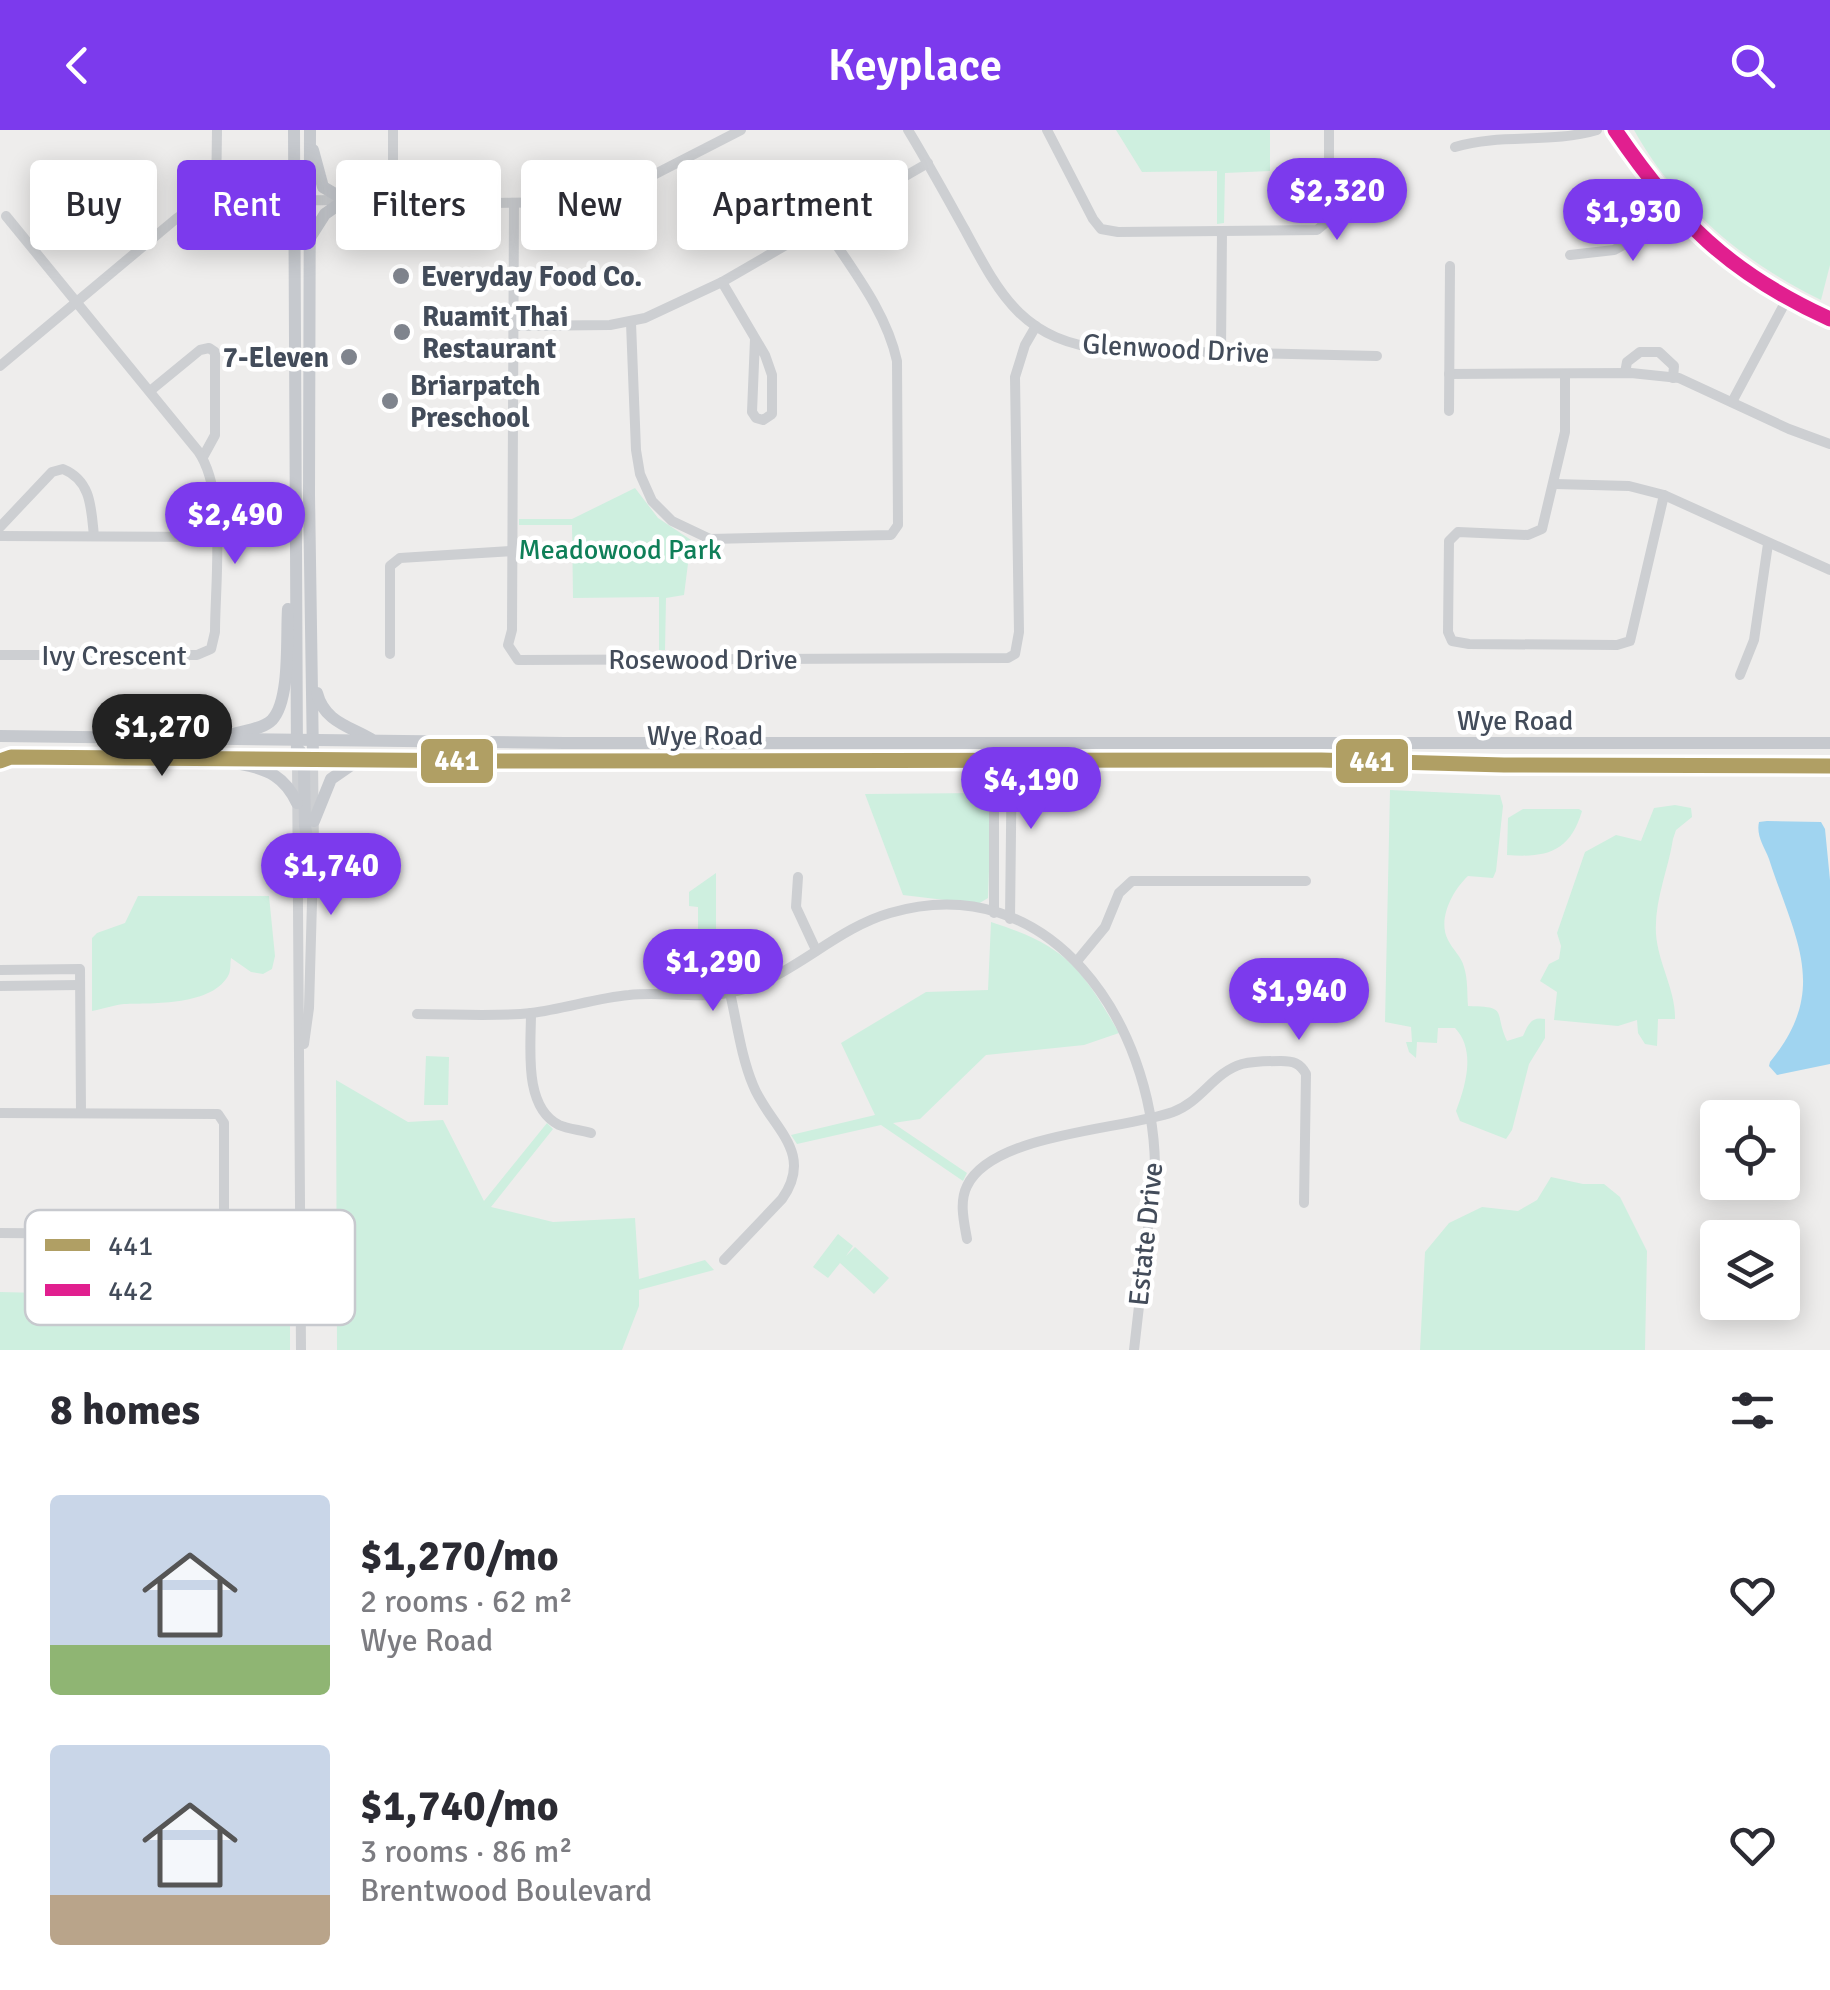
<!DOCTYPE html>
<html lang="en">
<head>
<meta charset="utf-8">
<style>
  body { margin:0; font-family:Signika,sans-serif; background:#f2f2f3; color:#2b2b33; height:100vh; display:flex; flex-direction:column; font-size:38px; white-space:nowrap }
  * { box-sizing:border-box; margin:0 }
  p { font-size:32px; color:#7c7c81 }
  .icon { flex:none; width:55px; height:55px; fill:none; stroke:currentColor; stroke-width:2; stroke-linecap:round; stroke-linejoin:round }
  .map { position:relative; height:1220px; overflow:hidden }
  .details { display:flex; flex-direction:column; background:#fff; flex:1 }
  .details>* { flex:none }
  .top-card { position:absolute; left:30px; top:30px; width:1000px; height:90px; display:flex; gap:20px }
  .tools { position:absolute; left:1700px; top:970px; display:grid; gap:20px }
  .tools a { display:grid; place-items:center; width:100px; height:100px; border-radius:10px; background:#fff; box-shadow:0 5px 25px #0003; font-size:50px }
  .price { position:absolute; translate:-50% -85px; padding:0 22px; border-radius:35px; background:#7c3aed; color:#fff; font-size:32px; line-height:65px; filter:drop-shadow(0 2px 5px #0008) }
  .price::after { content:''; position:absolute; left:50%; top:60px; width:30px; height:22px; margin-left:-15px; background:inherit; clip-path:polygon(0 0,100% 0,50% 100%) }
  .price.selected { background:#222; color:#fff }
  ul { padding:0; list-style:none }
  li { display:flex; align-items:center; gap:30px; height:250px; padding:0 50px }
  li span { display:grid; place-items:center; flex:none; width:280px; height:200px; border-radius:10px; color:#555 }
  li>.icon { margin-inline-start:auto }
  span .icon { width:120px; height:120px; fill:#fffc; stroke-width:1 }
  li b { font-size:42px }
  h2 { display:flex; justify-content:space-between; align-items:center; height:120px; padding:0 50px; font-size:42px }
  .tag { padding:0 35px; border-radius:10px; background:#fff; box-shadow:0 5px 25px #0003; font-size:35px; line-height:90px }
  .tag.selected { background:#7c3aed; color:#fff }
  header { display:flex; justify-content:space-between; align-items:center; height:130px; padding:0 50px; background:#7c3aed; color:#fff; font-size:45px; font-weight:600 }
  .map>svg:first-child { display:block }
</style>
</head>
<body>
<header><svg class="icon" aria-label="back" viewBox="0 0 24 24"><path d="M15 5l-7 7 7 7"/></svg>Keyplace<svg class="icon" aria-label="search" viewBox="0 0 24 24"><circle cx="10" cy="10" r="6"/><path d="M15 15l6 6"/></svg></header>
<div class="map">
<svg width="1830" height="1220" viewBox="0 0 1830 1220">
  <rect width="100%" height="100%" fill="#eeedec"/>
  <g fill="#ceefdf">
    <polygon points="1116,0 1270,0 1270,41 1225,43 1224,93 1217,94 1217,41 1142,42"/>
    <path d="M1634,0H1830V135L1821,170C1743,132 1677,77 1634,0Z"/>
    <polygon points="635,358 658,388 691,410 684,465 666,468 665,520 659,520 659,467 573,468 572,395 519,395 519,389 572,389"/>
    <path d="M1390,660L1500,665L1503,676L1496,741L1493,748L1468,746C1453,760 1437,789 1448,810C1453,820 1461,826 1464,837C1468,849 1467,864 1468,876C1510,877 1493,881 1507,911L1523,906C1528,895 1531,886 1545,889V908L1529,934L1512,1000L1506,1009L1460,991L1456,981C1466,955 1476,920 1455,898H1438L1437,913L1417,912L1416,928L1409,922L1406,912H1412L1411,897L1385,892Z"/>
    <polygon points="981,663 988,671 991,684 988,768 978,774 903,765 865,664"/>
    <path d="M1675,675L1691,678L1692,687L1676,700L1673,709C1668,741 1654,771 1656,804C1658,833 1676,861 1675,889H1658L1657,916L1645,914L1638,903L1637,890L1618,896L1554,890L1557,862L1540,851L1549,834L1559,829L1561,816L1557,803L1585,722L1616,705L1641,711L1654,678Z"/>
    <path d="M1523,679H1579L1582,681C1570,722 1546,728 1507,725L1508,688Z"/>
    <polygon points="716,743 716,859 698,857 698,777 689,776 689,762"/>
    <path d="M138,766H269L275,826L272,839L263,844L251,842L231,828C230,833 231,839 229,844C214,876 152,873 124,874C114,875 102,879 92,881V808L97,803L125,793Z"/>
    <path d="M991,792C1066,816 1081,837 1119,903L1084,915L986,925L920,989L893,993L967,1043L963,1051L881,995L797,1014L791,1005L875,985L841,913L926,862L988,860Z"/>
    <polygon points="426,926 449,927 448,975 424,975"/>
    <polygon points="336,950 408,992 443,990 484,1071 547,993 553,999 491,1077 553,1092 635,1088 639,1149 705,1130 714,1140 639,1160 639,1176 622,1220 337,1220"/>
    <polygon points="1551,1047 1583,1054 1604,1054 1620,1067 1647,1121 1645,1220 1420,1220 1425,1122 1449,1093 1482,1077 1518,1081 1537,1070"/>
    <polygon points="838,1104 853,1116 846,1126 855,1117 889,1148 874,1164 840,1133 828,1148 813,1137"/>
    <polygon points="0,1162 125,1165 137,1180 290,1184 290,1220 0,1220"/>
  </g>
  <path fill="#a0d4f0" d="M1767,691L1821,692L1825,699L1830,750V934L1777,945L1769,936L1770,932C1830,859 1795,809 1769,729C1764,716 1756,706 1759,692Z"/>
  <g fill="none" stroke-linecap="round" stroke-linejoin="round">
    <g stroke="#cdcfd2" stroke-width="10">
      <path d="M908,0C928,33 946,66 965,100C1002,169 1024,211 1109,220L1377,226"/>
      <polyline points="1047,0 1093,89 1101,99 1118,102 1317,100 1329,90 1329,0"/>
      <path d="M1615,0C1674,91 1729,147 1830,189"/>
      <path d="M1455,17C1501,3 1551,14 1597,0"/>
      <polyline points="216,71 217,0"/>
      <polyline points="514,73 512,500 508,515 518,530 1008,528 1015,524 1019,502 1015,247 1025,215 1036,196"/>
      <polyline points="393,74 393,0"/>
      <polyline points="1570,125 1614,120 1677,86"/>
      <polyline points="722,152 765,225 772,245 772,284 763,290 756,288 752,282 755,209"/>
      <path d="M631,193L636,320L640,344L652,371L672,391L710,409L891,405L898,395L897,231C886,180 850,137 822,93"/>
      <polyline points="513,196 610,195 645,188 722,152 928,33"/>
      <polyline points="1221,221 1222,101"/>
      <polyline points="0,236 177,88 190,79 216,71 345,70 393,74 574,72 628,58 741,0"/>
      <polyline points="1625,243 1627,232 1640,222 1659,222 1674,236 1673,248"/>
      <polyline points="1449,244 1631,243 1679,248 1789,299 1830,314"/>
      <polyline points="1565,244 1565,302 1542,399 1528,405 1458,402 1449,411 1448,502 1452,511 1469,514 1617,515 1630,511 1664,365"/>
      <polyline points="150,261 200,220 209,218 215,222 215,305 203,327"/>
      <polyline points="1732,272 1786,171"/>
      <polyline points="1449,281 1450,136"/>
      <polyline points="1555,354 1629,356 1664,365 1830,440"/>
      <path d="M0,397L52,342L63,339C92,351 91,379 94,406"/>
      <polyline points="0,406 215,407"/>
      <polyline points="390,524 390,436 400,428 512,421"/>
      <path d="M0,525H197L211,519L215,502C215,451 227,363 198,321L6,86"/>
      <polyline points="1740,545 1754,510 1768,414"/>
      <polyline points="297,629 301,1220"/>
      <polyline points="313,629 314,720"/>
      <polyline points="798,747 796,777 816,820"/>
      <polyline points="994,783 994,614"/>
      <polyline points="1010,789 1012,614"/>
      <polyline points="1077,831 1105,797 1119,763 1132,751 1306,751"/>
      <polyline points="0,840 80,839 81,982"/>
      <polyline points="0,856 80,855"/>
      <path d="M531,883C531,917 523,977 559,995C568,999 581,1000 591,1003"/>
      <path d="M417,884C455,884 494,887 531,883C564,879 596,868 629,865C661,861 695,869 727,863C788,853 831,800 890,783C1051,736 1153,894 1155,1036L1134,1220"/>
      <polyline points="304,914 309,878 313,737"/>
      <polyline points="0,983 218,984 224,993 224,1094 221,1109 212,1114 124,1104 0,1103"/>
      <path d="M967,1109C964,1092 959,1072 967,1056C992,1003 1123,1000 1173,982C1201,972 1214,942 1242,934C1255,931 1268,931 1281,931C1293,931 1300,933 1306,944L1304,1073"/>
      <path d="M724,1130L782,1069C816,1021 769,996 753,955C741,926 737,893 730,863"/>
    </g>
    <g stroke="#c6c9ce" stroke-width="12">
      <polyline points="294,0 297,629"/>
      <polyline points="310,0 309,365 313,629"/>
      <polyline points="263,71 283,61 289,42"/>
      <polyline points="263,71 281,81 292,99"/>
      <polyline points="311,106 325,84 345,70 323,57 313,20"/>
      <path d="M317,563C324,591 348,596 371,609"/>
      <path d="M234,604C246,600 263,599 272,590C291,570 286,506 288,479"/>
      <polyline points="0,606 564,613 1830,613"/>
      <polyline points="300,621 304,639 305,696 313,740"/>
      <polyline points="0,627 496,631 1321,630 1504,635 1830,636"/>
      <path d="M241,634C268,639 285,647 297,673"/>
      <polyline points="314,691 331,649 357,631"/>
    </g>
    <g stroke="#fff" stroke-width="22">
      <polyline id="bus-1" points="0,631 11,627 496,631 1321,630 1504,635 1830,636"/>
    </g>
    <g stroke="#fff" stroke-width="22">
      <path id="bus-2" d="M1615,0C1677,91 1729,143 1830,189"/>
    </g>
    <use href="#bus-1" stroke="#b09f64" stroke-width="15"/>
    <use href="#bus-2" stroke="#e11f8f" stroke-width="15"/>
  </g>
  <g fill="#7f848d" stroke="#fff" stroke-width="4">
    <circle cx="401" cy="146" r="10"/>
    <circle cx="402" cy="202" r="10"/>
    <circle cx="349" cy="227" r="10"/>
    <circle cx="390" cy="271" r="10"/>
  </g>
  <g text-anchor="middle" stroke-width="9" stroke-linejoin="round" paint-order="stroke">
    <g font-size="28" font-weight="bold" fill="#434c5a" stroke="#fff" text-anchor="start">
      <text x="421" y="156">Everyday Food Co.</text>
      <text x="422" y="196">Ruamit Thai<tspan x="422" dy="32">Restaurant</tspan></text>
      <text x="329" y="237" text-anchor="end">7-Eleven</text>
      <text x="410" y="265">Briarpatch<tspan x="410" dy="32">Preschool</tspan></text>
    </g>
    <g font-size="28" fill="#434c5a" stroke="#fff">
      <text transform="translate(1176 218) rotate(3)" y="10">Glenwood Drive</text>
      <text x="114" y="535">Ivy Crescent</text>
      <text x="703" y="539">Rosewood Drive</text>
      <text x="1515" y="600">Wye Road</text>
      <text x="705" y="615">Wye Road</text>
      <text transform="translate(1145 1104) rotate(-84)" y="10">Estate Drive</text>
    </g>
    <g font-size="28" fill="#0f7f58" stroke="#fff">
      <text x="620" y="429">Meadowood Park</text>
    </g>
  </g>
  <rect x="25" y="1080" width="330" height="115" rx="15" fill="#fff" stroke="#c7c9ce" stroke-width="2.5"/>
  <rect x="45" y="1109" width="45" height="12" fill="#b09f64"/>
  <rect x="45" y="1154" width="45" height="12" fill="#e11f8f"/>
  <g font-size="28" fill="#434c5a">
    <text x="108" y="1125">441</text>
    <text x="108" y="1170">442</text>
  </g>
  <g stroke="#fff" stroke-width="4">
    <rect x="419" y="607" width="76" height="48" rx="10" fill="#b09f64"/>
    <rect x="1334" y="607" width="76" height="48" rx="10" fill="#b09f64"/>
  </g>
  <g font-size="28" text-anchor="middle" font-weight="bold" fill="#fff">
    <text x="457" y="640">441</text>
    <text x="1372" y="641">441</text>
  </g>
</svg>
<div class="tools">
<a><svg class="icon" aria-label="locate" viewBox="0 0 24 24"><circle cx="12" cy="12" r="6"/><path d="M12 2v4M12 18v4M2 12h4M18 12h4"/></svg></a>
<a><svg class="icon" aria-label="layers" viewBox="0 0 24 24"><path d="M12 4l9 5-9 5-9-5zM3 14l9 5 9-5"/></svg></a>
</div>
<b class="price" style="left:1337px;top:113px">$2,320</b>
<b class="price" style="left:1633px;top:134px">$1,930</b>
<b class="price" style="left:235px;top:437px">$2,490</b>
<b class="price selected" style="left:162px;top:649px">$1,270</b>
<b class="price" style="left:1031px;top:702px">$4,190</b>
<b class="price" style="left:331px;top:788px">$1,740</b>
<b class="price" style="left:713px;top:884px">$1,290</b>
<b class="price" style="left:1299px;top:913px">$1,940</b>
<div class="top-card">
<a class="tag">Buy</a>
<a class="tag selected">Rent</a>
<a class="tag">Filters</a>
<a class="tag">New</a>
<a class="tag">Apartment</a>
</div>
</div>
<section class="details">
<h2>8 homes<svg class="icon" aria-label="filters" viewBox="0 0 24 24"><path d="M4 7h16M4 17h16"/><circle cx="9" cy="7" r="2"/><circle cx="15" cy="17" r="2"/></svg></h2>
<ul>
<li><span style="background:linear-gradient(#c9d6e8 75%,#8fb573 0)"><svg class="icon" aria-label="home" viewBox="0 0 24 24"><path d="M3 11l9-7 9 7M6 9v11h12V9"/></svg></span><div><b>$1,270/mo</b><p>2 rooms · 62 m²</p><p>Wye Road</p></div><svg class="icon" aria-label="heart" viewBox="0 0 24 24"><path d="M12 20l-8-8c-3-5 5-10 8-4 3-6 11-1 8 4z"/></svg></li>
<li><span style="background:linear-gradient(#c9d6e8 75%,#b9a48a 0)"><svg class="icon" aria-label="home" viewBox="0 0 24 24"><path d="M3 11l9-7 9 7M6 9v11h12V9"/></svg></span><div><b>$1,740/mo</b><p>3 rooms · 86 m²</p><p>Brentwood Boulevard</p></div><svg class="icon" aria-label="heart" viewBox="0 0 24 24"><path d="M12 20l-8-8c-3-5 5-10 8-4 3-6 11-1 8 4z"/></svg></li>
</ul>
</section>
</body>
</html>
